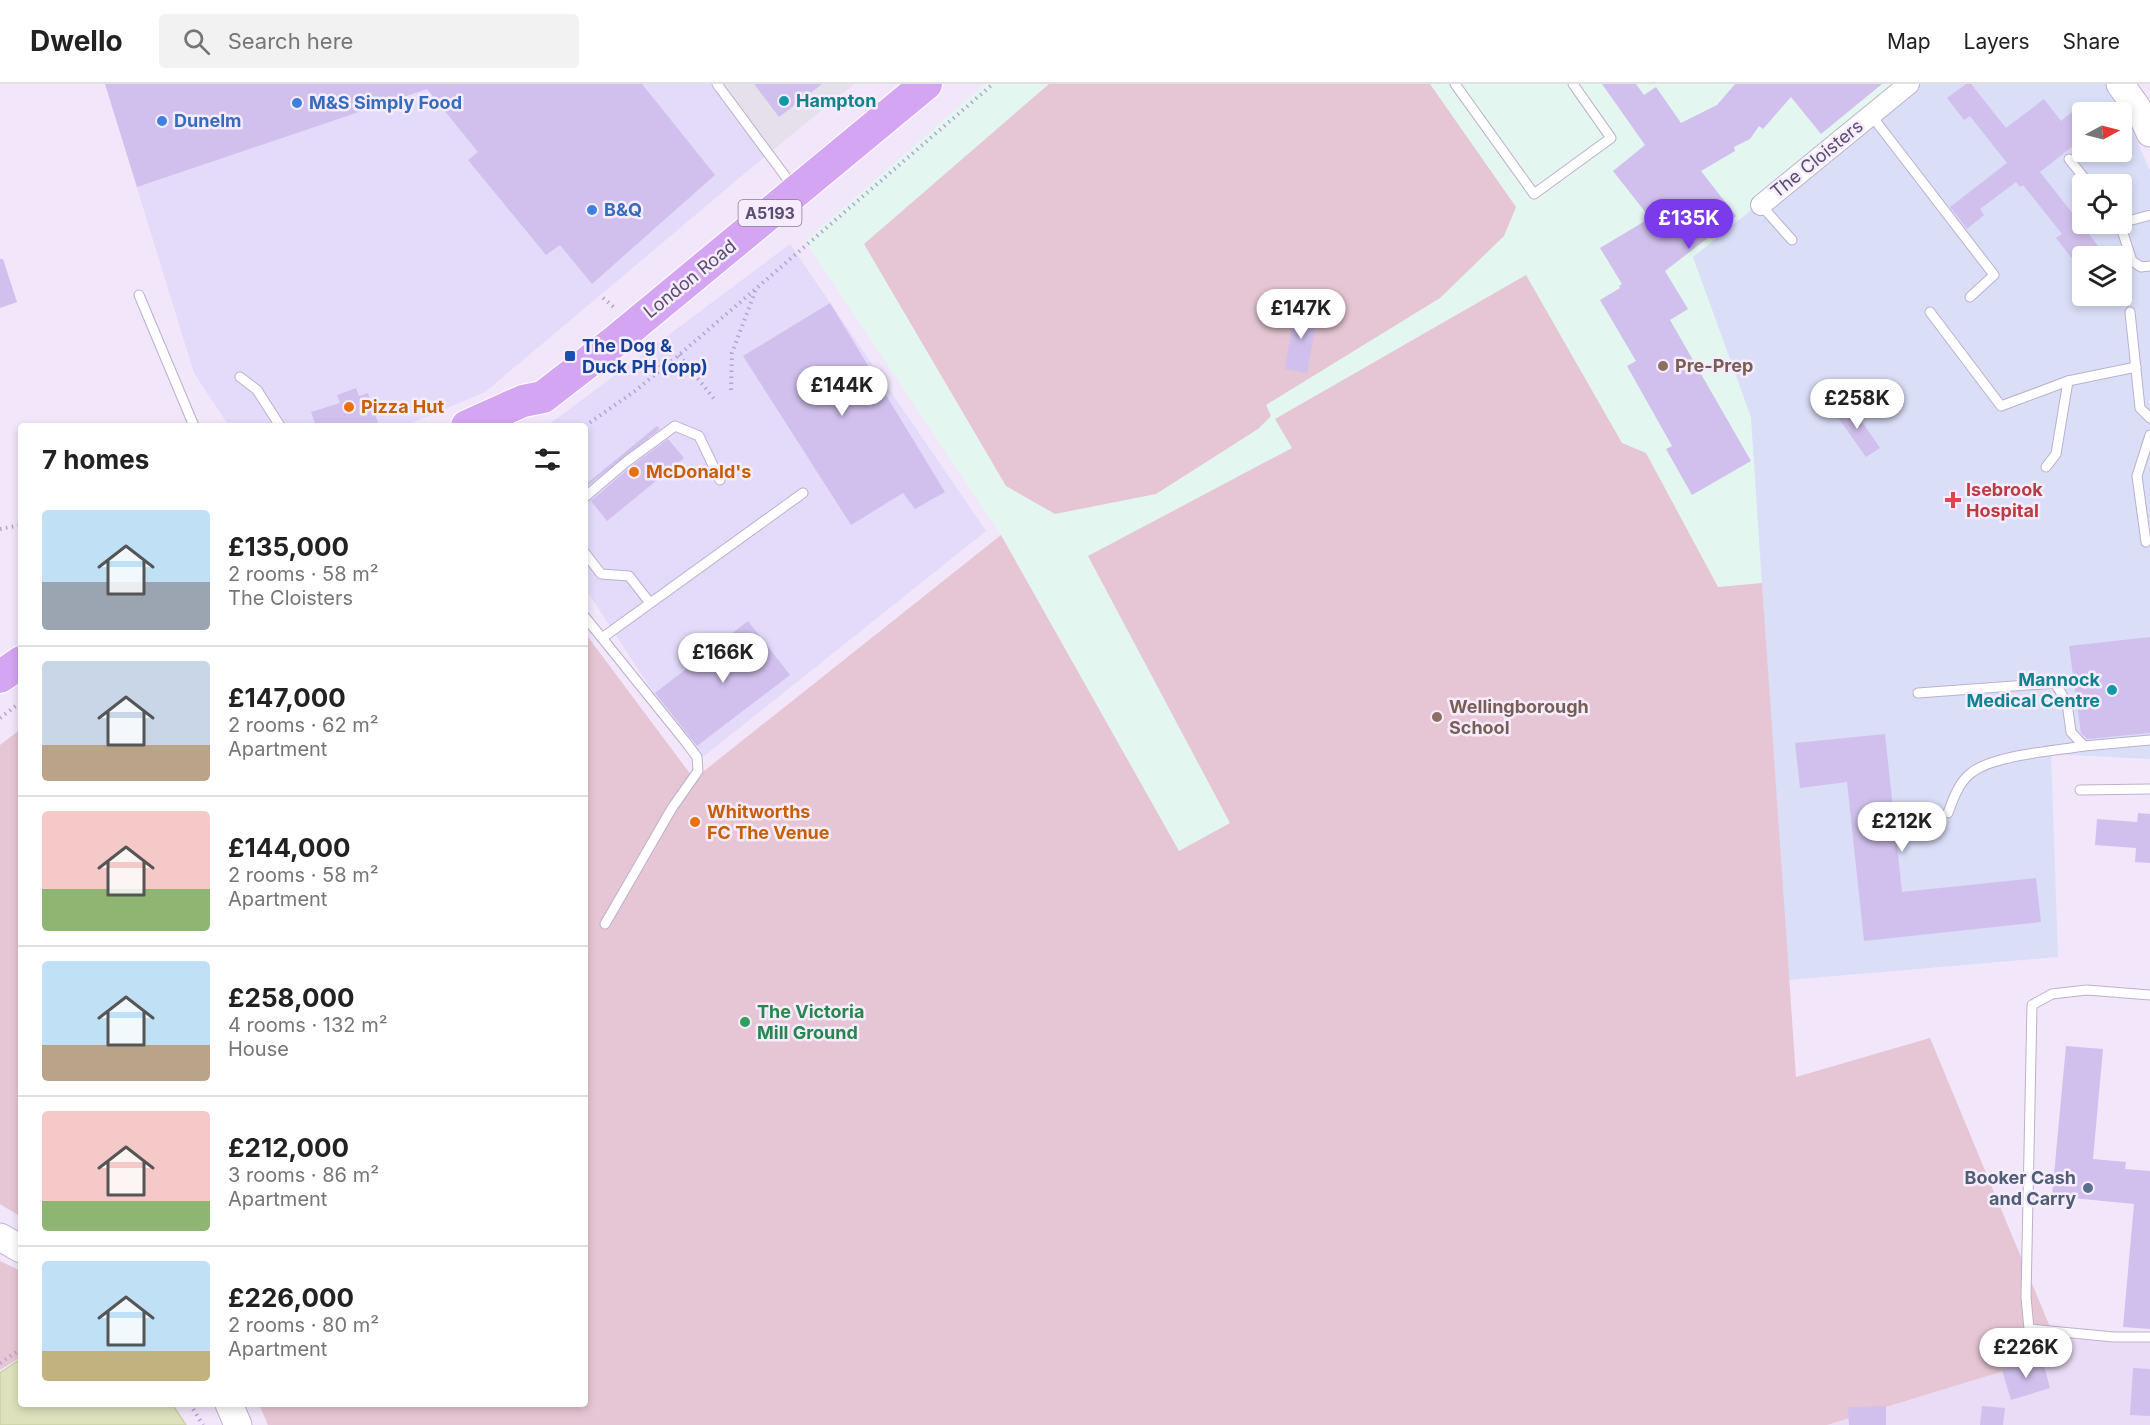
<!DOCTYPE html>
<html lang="en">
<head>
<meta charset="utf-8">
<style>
  body { margin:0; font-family:Inter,sans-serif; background:#f2f2f2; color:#222; height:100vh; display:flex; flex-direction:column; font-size:22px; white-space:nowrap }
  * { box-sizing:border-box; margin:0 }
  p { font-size:20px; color:#767676 }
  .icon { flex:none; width:33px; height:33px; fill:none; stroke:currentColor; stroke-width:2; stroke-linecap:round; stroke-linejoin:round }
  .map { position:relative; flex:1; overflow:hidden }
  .details { position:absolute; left:18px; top:339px; width:570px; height:984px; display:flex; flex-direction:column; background:#fff; border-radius:6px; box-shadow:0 3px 9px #0003 }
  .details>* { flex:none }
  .needle { width:39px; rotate:83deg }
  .fabs { position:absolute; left:2072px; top:18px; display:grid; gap:12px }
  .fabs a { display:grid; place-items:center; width:60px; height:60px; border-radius:6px; background:#fff; box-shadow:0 3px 9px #0003; font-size:30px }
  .price { position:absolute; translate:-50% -51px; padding:0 14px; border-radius:21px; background:#fff; color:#222; font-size:20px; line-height:39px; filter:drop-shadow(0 2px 3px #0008) }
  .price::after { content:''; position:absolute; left:50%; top:36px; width:18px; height:14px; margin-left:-9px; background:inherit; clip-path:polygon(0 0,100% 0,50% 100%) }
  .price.active { background:#7c3aed; color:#fff }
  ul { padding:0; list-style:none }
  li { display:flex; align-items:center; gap:18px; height:150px; padding:0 24px }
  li+li { border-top:2px solid #e0e0e0 }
  li span { display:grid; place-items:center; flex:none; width:168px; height:120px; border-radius:6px; color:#555 }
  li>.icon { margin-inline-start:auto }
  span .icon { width:72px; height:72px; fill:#fffc; stroke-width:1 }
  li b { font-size:26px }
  h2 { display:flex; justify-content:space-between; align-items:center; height:72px; padding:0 24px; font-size:26px }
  header { display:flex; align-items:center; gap:36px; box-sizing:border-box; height:84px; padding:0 30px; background:#fff; border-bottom:2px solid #e0e0e0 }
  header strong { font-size:28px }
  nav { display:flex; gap:33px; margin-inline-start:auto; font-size:21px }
  .search { width:420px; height:54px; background:#f2f2f2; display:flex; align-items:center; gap:15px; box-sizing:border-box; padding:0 21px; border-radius:6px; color:#767676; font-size:22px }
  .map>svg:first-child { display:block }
</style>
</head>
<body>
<header>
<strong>Dwello</strong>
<div class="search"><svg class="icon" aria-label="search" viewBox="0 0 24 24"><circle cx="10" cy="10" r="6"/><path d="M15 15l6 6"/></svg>Search here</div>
<nav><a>Map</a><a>Layers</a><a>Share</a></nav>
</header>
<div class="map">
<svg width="2150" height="1341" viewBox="0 0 2150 1341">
  <rect width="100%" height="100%" fill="#f2e6fa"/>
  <polygon fill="#eadbf6" points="2055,1255 2150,1258 2150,1341 1827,1341 2020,1282"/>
  <g fill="#e3dbf9">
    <polygon points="105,0 710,0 768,70 485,308 404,342 229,342 194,289"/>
    <polygon points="790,160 986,447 698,677 585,504 585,342 547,342"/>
  </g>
  <polygon fill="#e5e0eb" points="710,0 854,0 768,70"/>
  <polygon fill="#e3f6ef" points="985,0 1908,0 1693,173 1751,333 1796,993 1270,929 1001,451 805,157"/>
  <path fill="#dadef7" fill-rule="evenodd" d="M1908,0H2112L2150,87V675L2051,670L2058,873L1788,896L1751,333L1693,173ZM2082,28H2121V68H2082ZM2082,100H2121V140H2082ZM2082,172H2121V212H2082Z"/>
  <g fill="#e6c6d4">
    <polygon points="1049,0 1430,0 1516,123 1504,152 1440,214 1266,321 1271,332 1258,345 1156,410 1055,430 1006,402 864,160"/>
    <polygon points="1526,191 1622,359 1646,369 1718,503 1762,499 1796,993 1930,954 2055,1255 2020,1282 1827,1341 268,1341 259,1320 585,1320 585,549 694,695 1001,451 1179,767 1230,739 1088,472 1292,364 1275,335"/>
    <polygon points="21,645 21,1133 0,1120 0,661"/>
    <polygon points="0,1177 21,1187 21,1273 0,1286"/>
  </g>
  <polygon fill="#dde2bc" stroke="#ccd2a4" stroke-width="1.5" points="21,1275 21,1320 172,1320 186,1341 0,1341 0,1289"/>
  <g fill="#d1c0ed">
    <polygon points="105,0 642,0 715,91 592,200 560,161 546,171 468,76 478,68 427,5 137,103"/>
    <polygon points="754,0 822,0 779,33"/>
    <polygon points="1602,0 1636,0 1644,11 1656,3 1681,39 1717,21 1735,0 1882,0 1821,50 1791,13 1763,45 1759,42 1750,55 1734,63 1735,67 1701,87 1736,132 1665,187 1688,225 1670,236 1751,377 1692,411 1666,365 1672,362 1627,282 1636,277 1600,216 1620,204 1619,202 1622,200 1600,164 1650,134 1613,87 1645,61"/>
    <polygon points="1966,0 1971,0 2006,44 2044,15 2061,37 2082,20 2082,55 2040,88 2106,172 2082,172 2082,187 2056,154 2062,150 2023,101 2020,103 2016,98 1980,125 1984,131 1967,145 1950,123 2007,79 1970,32 1964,36 1947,14"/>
    <polygon points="0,175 3,175 17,218 0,224"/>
    <polygon points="830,219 945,408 915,425 903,409 851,441 743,272"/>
    <polygon points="1295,224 1318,228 1307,289 1285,285"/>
    <polygon points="356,304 359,312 368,309 379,342 316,342 311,328 340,319 337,311"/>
    <polygon points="1849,319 1880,364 1866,373 1835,329"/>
    <polygon points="657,342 660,345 585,404 585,401"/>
    <polygon points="668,355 684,374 607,437 591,417 630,383"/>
    <polygon points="748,537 790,591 697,662 655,609"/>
    <polygon points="2150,553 2150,649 2087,655 2081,649 2069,562"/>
    <polygon points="1885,650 1902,808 2036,794 2041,838 1864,857 1847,698 1800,704 1795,659"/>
    <polygon points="2138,729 2150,730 2150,779 2135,778 2136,764 2095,761 2097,735 2137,738"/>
    <polygon points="2066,962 2103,965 2093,1075 2126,1078 2125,1085 2150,1087 2150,1245 2123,1243 2134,1120 2052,1112"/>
    <polygon points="2042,1274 2050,1304 2011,1316 2002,1286"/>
    <polygon points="2133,1284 2150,1285 2150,1332 2130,1331"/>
    <polygon points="1886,1322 1886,1341 1849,1341 1848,1323"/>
    <polygon points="1982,1322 2005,1324 2003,1341 1980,1341"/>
  </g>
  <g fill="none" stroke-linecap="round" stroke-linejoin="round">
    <g stroke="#bdb0cd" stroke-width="11">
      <g id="service">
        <polyline points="717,0 794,104"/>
        <polyline points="1455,0 1534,110 1611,54 1573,0"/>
        <polyline points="1871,31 1994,191 1970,213"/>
        <polyline points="2069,75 2089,100"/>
        <polyline points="1761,121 1792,156"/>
        <polyline points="2121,139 2150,131"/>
        <polyline points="2120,140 2132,177 2141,183 2150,182"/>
        <polyline points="139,211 194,342"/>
        <polyline points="1930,228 2001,322 2068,297 2136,283"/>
        <polyline points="2130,228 2140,324 2150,334"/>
        <polyline points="240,293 257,306 280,342"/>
        <polyline points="2046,383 2056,370 2068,297"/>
        <polyline points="585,413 626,378 675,342 699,352 720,396"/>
        <polyline points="2146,458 2137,392 2150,351"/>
        <polyline points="585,469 601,490 629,492 650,519"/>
        <polyline points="585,533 602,554 803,409"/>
        <polyline points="602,554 685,657 697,673 698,687 672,724 605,840"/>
        <polyline points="1918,609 2055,599 2067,619 2071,648 2084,662 2150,656"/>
        <polyline points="2080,706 2150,705"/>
        <path d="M1948,729C1953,715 1959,698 1971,689C1993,671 2054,667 2084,662"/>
        <polyline points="2150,911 2087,906 2052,910 2032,921 2026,1213 2029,1245 2114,1253 2150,1253"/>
      </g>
    </g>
    <g stroke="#bdb0cd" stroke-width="22">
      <polyline id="minor" points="1761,121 1909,0"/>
    </g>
    <g stroke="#c1b2d4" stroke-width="29">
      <g id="secondary">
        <polyline points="2120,0 2141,29 2150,49"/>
        <polyline points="0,1153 21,1165"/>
        <polyline points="229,1320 238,1341"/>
      </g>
    </g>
    <g stroke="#fff" stroke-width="34">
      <g id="primary">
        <polyline points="467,342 523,317 543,313 614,258 926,0"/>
        <polyline points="0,593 21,578"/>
      </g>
    </g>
    <g stroke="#b5a4d2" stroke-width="4" stroke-dasharray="1.5 4.5" stroke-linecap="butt">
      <polyline points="603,214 616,225"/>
      <polyline points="645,262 663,285"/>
      <polyline points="679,271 715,316"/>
      <polyline points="731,306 732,269 756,205"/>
      <polyline points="585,342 635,307 679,271 993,0"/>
      <polyline points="0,445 21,441"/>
      <polyline points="0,634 21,618"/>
      <polyline points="0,1279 21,1265"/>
      <polyline points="190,1320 203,1341"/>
    </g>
    <use href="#service" stroke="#fff" stroke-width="9"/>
    <use href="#minor" stroke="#fff" stroke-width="20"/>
    <use href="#secondary" stroke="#fff" stroke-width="27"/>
    <use href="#primary" stroke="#d4a5f2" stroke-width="32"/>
  </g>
  <g fill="#0f9aa8" stroke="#f6ecfd" stroke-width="2">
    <circle cx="784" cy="17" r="6"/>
    <circle cx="2112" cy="606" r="6"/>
  </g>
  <g fill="#3f7fe0" stroke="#f6ecfd" stroke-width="2">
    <circle cx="297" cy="19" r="6"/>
    <circle cx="162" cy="37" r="6"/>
    <circle cx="592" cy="126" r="6"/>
  </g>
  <rect fill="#1a4fb4" stroke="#f6ecfd" stroke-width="2" x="564" y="266" width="12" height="12" rx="3"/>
  <g fill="#8d6e63" stroke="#f6ecfd" stroke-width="2">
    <circle cx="1663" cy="282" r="6"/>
    <circle cx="1437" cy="633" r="6"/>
  </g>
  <g fill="#e8710a" stroke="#f6ecfd" stroke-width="2">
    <circle cx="349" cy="323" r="6"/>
    <circle cx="634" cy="388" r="6"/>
    <circle cx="695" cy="738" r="6"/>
  </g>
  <path fill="#e0444e" stroke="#f6ecfd" stroke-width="2" d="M1950 407h6v6h6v6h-6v6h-6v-6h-6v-6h6z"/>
  <circle fill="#2e9e5b" stroke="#f6ecfd" stroke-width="2" cx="745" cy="938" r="6"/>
  <circle fill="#5c6f8a" stroke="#f6ecfd" stroke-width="2" cx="2088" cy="1104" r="6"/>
  <g text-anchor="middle" stroke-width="5" stroke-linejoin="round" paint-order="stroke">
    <rect fill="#f6ecfd" stroke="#887d9b" stroke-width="1.5" x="738.5" y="116" width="63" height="26" rx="4.5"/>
    <g font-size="16" font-weight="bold" fill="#594d71">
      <text x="770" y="135">A5193</text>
    </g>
    <g font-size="18" font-weight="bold" fill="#0d838f" stroke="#f6ecfd" text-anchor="start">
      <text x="796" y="23">Hampton</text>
      <text x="2100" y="602" text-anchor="end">Mannock<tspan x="2100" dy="21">Medical Centre</tspan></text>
    </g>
    <g font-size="18" font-weight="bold" fill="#366cbe" stroke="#f6ecfd" text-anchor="start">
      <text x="309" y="25">M&amp;S Simply Food</text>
      <text x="174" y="43">Dunelm</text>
      <text x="604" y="132">B&amp;Q</text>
    </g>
    <g font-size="18" fill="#594d71" stroke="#f6ecfd">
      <text transform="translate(1817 75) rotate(-39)" y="6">The Cloisters</text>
      <text transform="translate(690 195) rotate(-39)" y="6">London Road</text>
    </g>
    <g font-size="18" font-weight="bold" fill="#164399" stroke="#f6ecfd" text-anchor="start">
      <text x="582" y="268">The Dog &amp;<tspan x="582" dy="21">Duck PH (opp)</tspan></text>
    </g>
    <g font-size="18" font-weight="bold" fill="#785e54" stroke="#f6ecfd" text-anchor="start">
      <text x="1675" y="288">Pre-Prep</text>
      <text x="1449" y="629">Wellingborough<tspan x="1449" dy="21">School</tspan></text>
    </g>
    <g font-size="18" font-weight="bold" fill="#c56008" stroke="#f6ecfd" text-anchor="start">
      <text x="361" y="329">Pizza Hut</text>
      <text x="646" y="394">McDonald's</text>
      <text x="707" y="734">Whitworths<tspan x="707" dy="21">FC The Venue</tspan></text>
    </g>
    <g font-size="18" font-weight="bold" fill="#be3a42" stroke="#f6ecfd" text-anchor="start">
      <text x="1966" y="412">Isebrook<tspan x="1966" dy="21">Hospital</tspan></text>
    </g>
    <g font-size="18" font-weight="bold" fill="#27864d" stroke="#f6ecfd" text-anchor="start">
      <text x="757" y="934">The Victoria<tspan x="757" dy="21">Mill Ground</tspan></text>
    </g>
    <g font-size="18" font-weight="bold" fill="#4e5e75" stroke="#f6ecfd" text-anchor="end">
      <text x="2076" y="1100">Booker Cash<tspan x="2076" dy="21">and Carry</tspan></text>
    </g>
  </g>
</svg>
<div class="fabs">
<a><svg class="needle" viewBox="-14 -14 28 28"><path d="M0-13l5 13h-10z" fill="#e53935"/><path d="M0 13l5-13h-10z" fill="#767676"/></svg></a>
<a><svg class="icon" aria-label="locate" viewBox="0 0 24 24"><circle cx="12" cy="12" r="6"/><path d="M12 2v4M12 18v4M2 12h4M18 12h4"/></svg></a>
<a><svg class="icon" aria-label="layers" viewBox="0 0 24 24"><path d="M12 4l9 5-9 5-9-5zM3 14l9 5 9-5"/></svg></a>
</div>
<b class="price active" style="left:1689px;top:166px">£135K</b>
<b class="price" style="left:1301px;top:256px">£147K</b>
<b class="price" style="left:842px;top:333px">£144K</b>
<b class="price" style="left:1857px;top:346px">£258K</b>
<b class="price" style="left:723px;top:600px">£166K</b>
<b class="price" style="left:1902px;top:769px">£212K</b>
<b class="price" style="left:2026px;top:1295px">£226K</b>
<section class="details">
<h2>7 homes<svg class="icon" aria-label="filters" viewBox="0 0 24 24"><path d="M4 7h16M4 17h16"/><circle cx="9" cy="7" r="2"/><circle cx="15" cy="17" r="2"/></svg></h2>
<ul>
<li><span style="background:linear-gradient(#bfe0f5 60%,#9aa5b1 0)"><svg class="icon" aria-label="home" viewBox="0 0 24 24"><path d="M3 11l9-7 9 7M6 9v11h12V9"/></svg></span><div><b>£135,000</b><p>2 rooms · 58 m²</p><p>The Cloisters</p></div></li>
<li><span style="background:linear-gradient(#c9d6e8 70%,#b9a48a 0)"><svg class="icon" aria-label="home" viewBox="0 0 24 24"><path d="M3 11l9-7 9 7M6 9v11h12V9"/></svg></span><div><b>£147,000</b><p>2 rooms · 62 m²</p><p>Apartment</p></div></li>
<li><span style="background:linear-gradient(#f6c9c9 65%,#8fb573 0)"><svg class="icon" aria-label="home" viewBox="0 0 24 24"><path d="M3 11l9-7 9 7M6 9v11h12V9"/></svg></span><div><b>£144,000</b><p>2 rooms · 58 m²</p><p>Apartment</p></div></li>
<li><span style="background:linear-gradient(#bfe0f5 70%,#b9a48a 0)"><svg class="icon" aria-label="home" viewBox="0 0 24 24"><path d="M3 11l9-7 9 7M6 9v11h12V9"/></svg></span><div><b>£258,000</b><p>4 rooms · 132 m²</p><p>House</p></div></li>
<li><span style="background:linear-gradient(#f6c9c9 75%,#8fb573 0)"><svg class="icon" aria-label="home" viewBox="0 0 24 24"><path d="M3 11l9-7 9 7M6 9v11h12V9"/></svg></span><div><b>£212,000</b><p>3 rooms · 86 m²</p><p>Apartment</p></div></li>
<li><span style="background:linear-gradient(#bfe0f5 75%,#c2b280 0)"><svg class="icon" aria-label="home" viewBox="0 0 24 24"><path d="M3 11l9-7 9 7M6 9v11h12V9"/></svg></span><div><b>£226,000</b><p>2 rooms · 80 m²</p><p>Apartment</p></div></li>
</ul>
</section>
</div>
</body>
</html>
